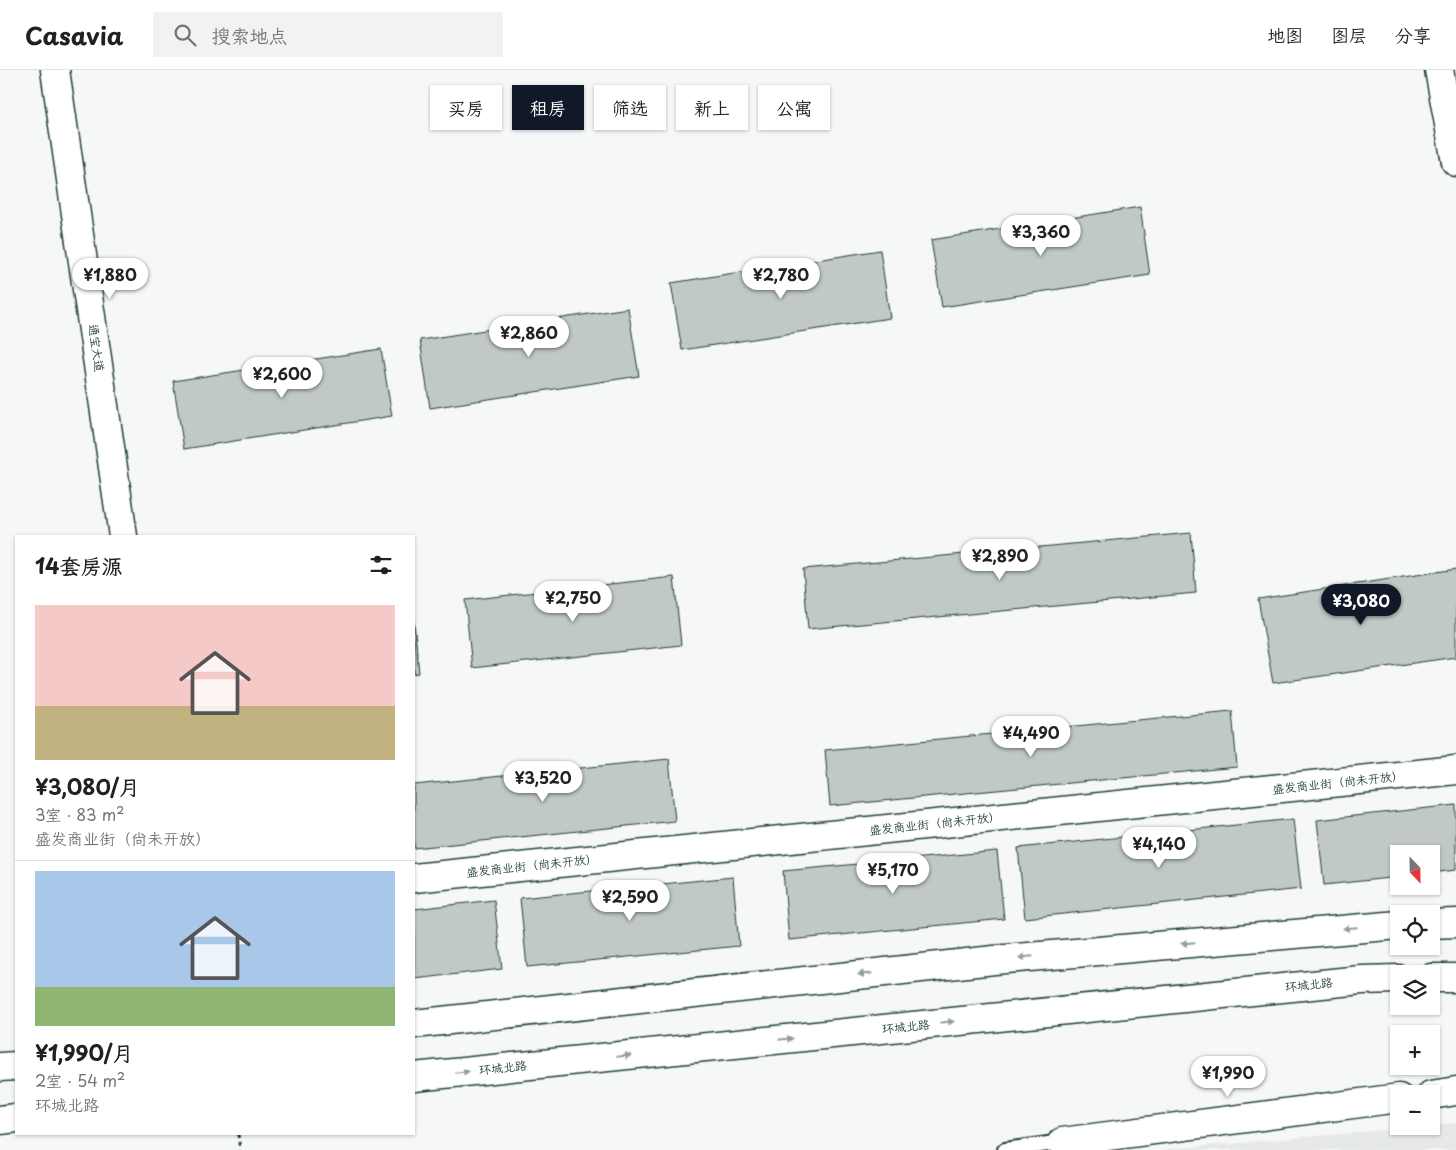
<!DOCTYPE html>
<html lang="zh">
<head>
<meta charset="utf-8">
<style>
  body { margin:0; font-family:"Playpen Sans","LXGW WenKai TC",sans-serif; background:#f2f2f2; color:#202124; height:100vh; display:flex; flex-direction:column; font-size:19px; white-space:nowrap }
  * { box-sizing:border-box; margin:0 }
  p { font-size:16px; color:#757577 }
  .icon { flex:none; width:28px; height:28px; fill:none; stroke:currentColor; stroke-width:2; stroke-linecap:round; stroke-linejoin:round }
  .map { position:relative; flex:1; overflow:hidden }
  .side { position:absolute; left:15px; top:465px; width:400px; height:600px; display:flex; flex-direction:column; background:#fff; border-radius:0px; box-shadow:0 1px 4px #0004 }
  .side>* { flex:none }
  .banner { position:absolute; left:430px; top:15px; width:475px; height:45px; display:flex; gap:10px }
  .needle { width:32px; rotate:158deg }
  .buttons { position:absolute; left:1390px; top:775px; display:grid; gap:10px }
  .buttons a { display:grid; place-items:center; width:50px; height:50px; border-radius:0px; background:#fff; box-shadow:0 1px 4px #0004; font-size:25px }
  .price { position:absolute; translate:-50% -42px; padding:0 11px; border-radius:18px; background:#fff; color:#222; font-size:16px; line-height:32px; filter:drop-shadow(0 1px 2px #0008) }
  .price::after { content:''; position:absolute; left:50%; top:30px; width:15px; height:11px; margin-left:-8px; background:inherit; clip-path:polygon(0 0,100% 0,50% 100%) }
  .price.current { background:#111827; color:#fff }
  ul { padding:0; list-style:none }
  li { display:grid; align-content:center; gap:10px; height:265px; padding:0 20px }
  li+li { border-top:1px solid #e0e0e0 }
  li span { display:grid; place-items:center; height:155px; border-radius:0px; color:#555 }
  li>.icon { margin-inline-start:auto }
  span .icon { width:90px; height:90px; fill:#fffc; stroke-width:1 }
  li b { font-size:21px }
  h2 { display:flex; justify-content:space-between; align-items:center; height:60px; padding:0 20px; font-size:21px }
  .chip { padding:0 18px; border-radius:0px; background:#fff; box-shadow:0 1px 4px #0004; font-size:18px; line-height:45px }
  .chip.current { background:#111827; color:#fff }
  header { display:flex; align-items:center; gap:30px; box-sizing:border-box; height:70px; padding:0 25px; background:#fff; border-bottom:1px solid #e0e0e0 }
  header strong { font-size:24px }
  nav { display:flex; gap:28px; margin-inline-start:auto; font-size:18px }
  .search { width:350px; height:45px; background:#f2f2f2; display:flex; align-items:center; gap:12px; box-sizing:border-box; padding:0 18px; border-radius:0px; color:#757577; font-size:19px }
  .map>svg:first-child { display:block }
</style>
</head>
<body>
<header>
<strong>Casavia</strong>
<div class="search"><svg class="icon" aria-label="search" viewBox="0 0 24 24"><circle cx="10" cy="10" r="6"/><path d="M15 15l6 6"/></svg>搜索地点</div>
<nav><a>地图</a><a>图层</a><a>分享</a></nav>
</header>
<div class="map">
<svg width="1456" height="1080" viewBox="0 0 1456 1080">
  <rect width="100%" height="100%" fill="#f6f7f7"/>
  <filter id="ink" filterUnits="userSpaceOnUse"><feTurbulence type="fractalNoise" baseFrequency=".02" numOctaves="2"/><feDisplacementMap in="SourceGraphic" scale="10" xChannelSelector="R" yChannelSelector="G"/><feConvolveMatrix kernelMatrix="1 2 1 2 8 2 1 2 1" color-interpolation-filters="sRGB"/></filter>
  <g filter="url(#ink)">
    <polygon fill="#e6e9e8" points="1456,1053 1456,1080 1158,1080 1431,1056"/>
    <g fill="#c0c9c6" stroke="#1f3d34">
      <polygon points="1140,137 1150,205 942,237 931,170"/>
      <polygon points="880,180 890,248 682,280 671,213"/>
      <polygon points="628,238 639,306 430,338 420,270"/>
      <polygon points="381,279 392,346 184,379 173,311"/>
      <polygon points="1191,463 1196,523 808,559 803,499"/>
      <polygon points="1456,499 1456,587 1273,613 1258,529"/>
      <polygon points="674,507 681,575 472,598 465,530"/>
      <polygon points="414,552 419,603 414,604"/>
      <polygon points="1232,641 1237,697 830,736 825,680"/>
      <polygon points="669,689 675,751 414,778 414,715"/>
      <polygon points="1456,735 1456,800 1431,803 1431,784 1399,784 1399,807 1324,815 1317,750"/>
      <polygon points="1293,749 1301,819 1025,848 1018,778"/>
      <polygon points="997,781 1004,849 789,870 783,801"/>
      <polygon points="733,807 739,876 527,897 520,828"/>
      <polygon points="494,830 502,899 414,909 414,839"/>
    </g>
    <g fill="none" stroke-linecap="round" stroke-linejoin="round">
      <g stroke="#1f3d34" stroke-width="18">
        <polyline id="lane" points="1005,1080 1062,1072"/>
      </g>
      <g stroke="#1f3d34" stroke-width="31">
        <g id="street">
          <polyline points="1431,1025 1456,1021"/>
          <polyline points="1062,1072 1399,1028"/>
        </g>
      </g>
      <g stroke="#1f3d34" stroke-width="31">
        <g id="secondary">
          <polyline points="55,0 123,466"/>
          <polyline points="1439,0 1456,92"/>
          <polyline points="414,808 1456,700"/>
        </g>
      </g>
      <g stroke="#1f3d34" stroke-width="31">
        <g id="primary">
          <polyline points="1431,854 1456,853"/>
          <polyline points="1431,908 1456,908"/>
          <polyline points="414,954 994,890 1399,855"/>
          <polyline points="0,997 16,996"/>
          <polyline points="414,1007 1361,910 1399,909"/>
          <polyline points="0,1050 16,1048"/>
        </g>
      </g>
      <polyline stroke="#1f3d34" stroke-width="3" stroke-dasharray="4 4" stroke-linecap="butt" points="238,1064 240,1080"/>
      <use href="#lane" stroke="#fff" stroke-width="14"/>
      <use href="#street" stroke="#fff" stroke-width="28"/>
      <use href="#secondary" stroke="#fff" stroke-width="28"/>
      <use href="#primary" stroke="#fff" stroke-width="28"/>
    </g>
    <defs><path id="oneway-solid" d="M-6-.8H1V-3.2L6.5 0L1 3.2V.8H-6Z" transform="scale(1.25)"/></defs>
    <g fill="#8f9e9a">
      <use href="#oneway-solid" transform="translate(1350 858) rotate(175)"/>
      <use href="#oneway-solid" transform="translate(1188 873) rotate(175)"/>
      <use href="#oneway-solid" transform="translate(1026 887) rotate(175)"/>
      <use href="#oneway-solid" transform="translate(865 904) rotate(174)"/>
      <use href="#oneway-solid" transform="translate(947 952) rotate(-6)"/>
      <use href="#oneway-solid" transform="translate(786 969) rotate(-6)"/>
      <use href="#oneway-solid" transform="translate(624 986) rotate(-6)"/>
      <use href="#oneway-solid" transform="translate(462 1002) rotate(-6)"/>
    </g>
  </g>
  <g text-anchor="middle" stroke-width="4" stroke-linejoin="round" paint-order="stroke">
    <g font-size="12" fill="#1f3d34" stroke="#fff">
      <text transform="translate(96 278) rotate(82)" y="4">通宝大道</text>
      <text transform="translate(1338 713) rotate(-6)" y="4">盛发商业街（尚未开放）</text>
      <text transform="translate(935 754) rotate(-6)" y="4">盛发商业街（尚未开放）</text>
      <text transform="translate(532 796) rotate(-6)" y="4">盛发商业街（尚未开放）</text>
      <text transform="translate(1309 915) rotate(-6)" y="4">环城北路</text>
      <text transform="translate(906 957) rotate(-6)" y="4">环城北路</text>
      <text transform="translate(503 998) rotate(-6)" y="4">环城北路</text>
    </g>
  </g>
</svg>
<div class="buttons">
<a><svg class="needle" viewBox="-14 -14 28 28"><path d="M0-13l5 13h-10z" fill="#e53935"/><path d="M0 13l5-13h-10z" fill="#757577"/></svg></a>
<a><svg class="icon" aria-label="locate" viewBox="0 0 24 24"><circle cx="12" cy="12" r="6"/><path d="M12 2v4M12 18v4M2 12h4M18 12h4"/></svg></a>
<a><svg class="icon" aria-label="layers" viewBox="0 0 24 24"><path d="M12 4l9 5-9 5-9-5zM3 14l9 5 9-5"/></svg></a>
<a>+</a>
<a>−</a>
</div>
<b class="price" style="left:1041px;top:187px">¥3,360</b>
<b class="price" style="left:110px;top:230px">¥1,880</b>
<b class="price" style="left:781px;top:230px">¥2,780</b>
<b class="price" style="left:529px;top:288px">¥2,860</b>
<b class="price" style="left:282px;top:329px">¥2,600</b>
<b class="price" style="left:1000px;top:511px">¥2,890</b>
<b class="price" style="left:573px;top:553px">¥2,750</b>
<b class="price current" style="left:1361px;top:556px">¥3,080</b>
<b class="price" style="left:1031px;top:688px">¥4,490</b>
<b class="price" style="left:543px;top:733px">¥3,520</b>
<b class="price" style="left:1159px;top:799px">¥4,140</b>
<b class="price" style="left:893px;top:825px">¥5,170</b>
<b class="price" style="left:630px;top:852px">¥2,590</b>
<b class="price" style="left:1228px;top:1028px">¥1,990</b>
<div class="banner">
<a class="chip">买房</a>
<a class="chip current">租房</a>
<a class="chip">筛选</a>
<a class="chip">新上</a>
<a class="chip">公寓</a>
</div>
<section class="side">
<h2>14套房源<svg class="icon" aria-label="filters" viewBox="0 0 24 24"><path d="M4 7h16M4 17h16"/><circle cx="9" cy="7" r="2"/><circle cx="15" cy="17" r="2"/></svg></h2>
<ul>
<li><span style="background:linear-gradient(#f6c9c9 65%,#c2b280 0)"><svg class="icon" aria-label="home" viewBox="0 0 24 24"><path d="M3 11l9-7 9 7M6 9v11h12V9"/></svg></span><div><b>¥3,080/月</b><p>3室 · 83 m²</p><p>盛发商业街（尚未开放）</p></div></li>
<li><span style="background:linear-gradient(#a9c7e8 75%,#8fb573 0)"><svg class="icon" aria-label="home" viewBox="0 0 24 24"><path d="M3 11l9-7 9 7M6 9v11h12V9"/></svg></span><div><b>¥1,990/月</b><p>2室 · 54 m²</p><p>环城北路</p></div></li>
</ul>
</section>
</div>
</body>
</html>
